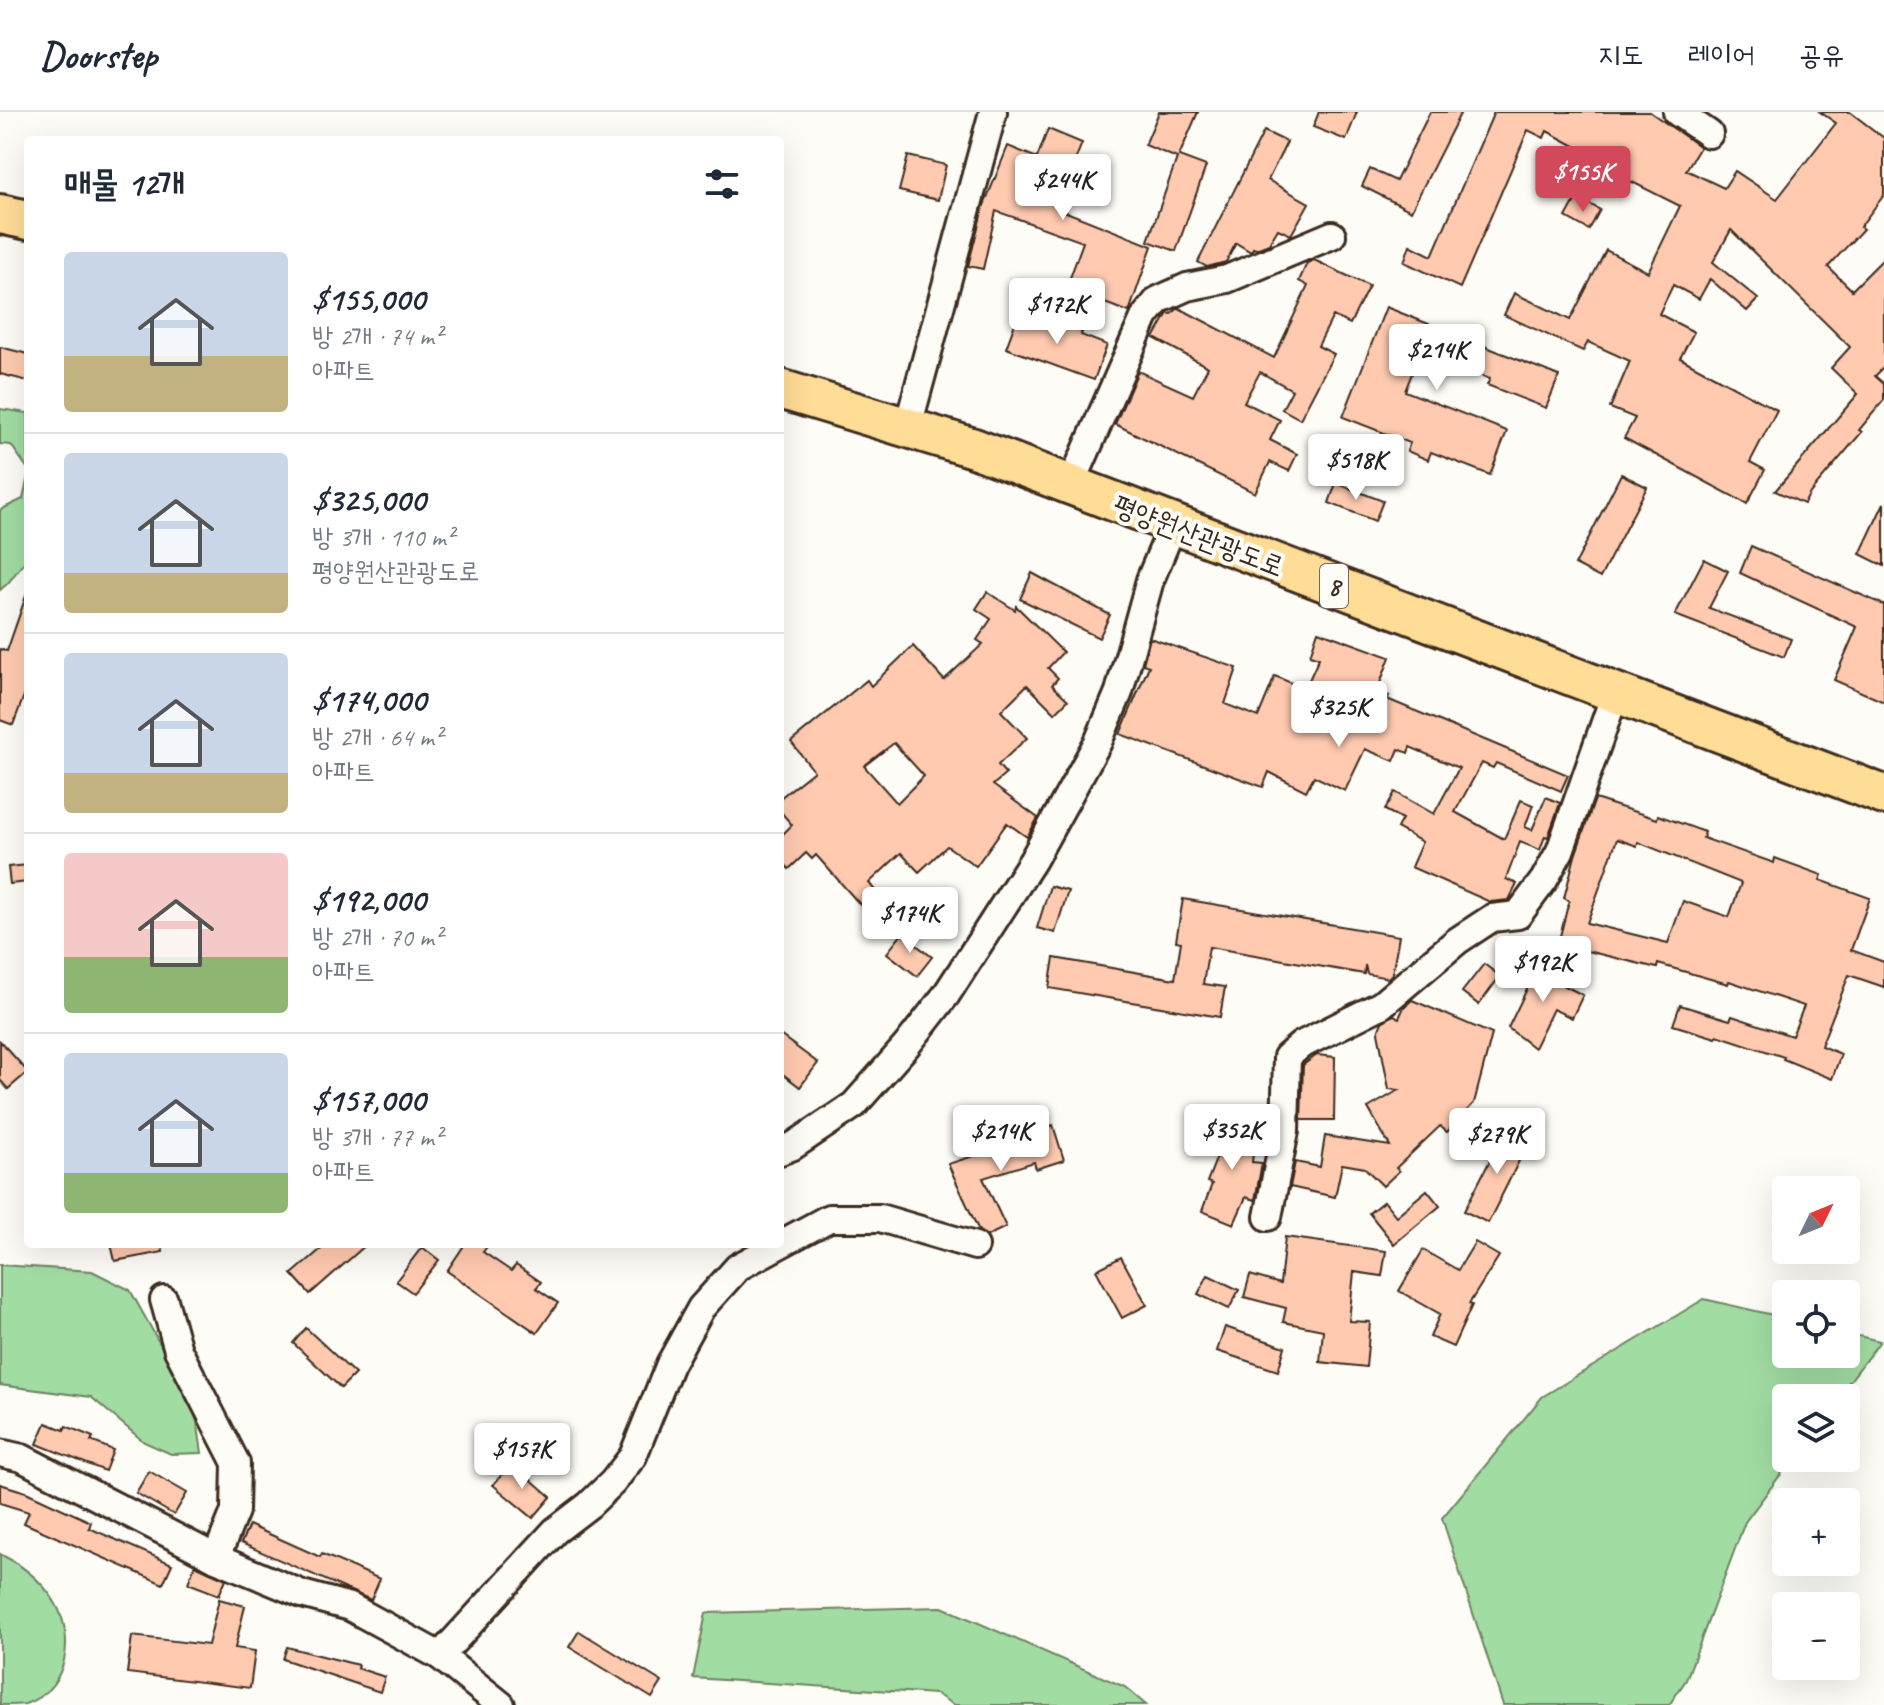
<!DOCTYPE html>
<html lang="ko">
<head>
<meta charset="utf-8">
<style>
  body { margin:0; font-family:Caveat,"Poor Story",sans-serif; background:#f2f2f3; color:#1f2937; height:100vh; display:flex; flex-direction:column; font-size:30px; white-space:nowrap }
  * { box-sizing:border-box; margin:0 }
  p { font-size:26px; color:#747a83 }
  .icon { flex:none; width:44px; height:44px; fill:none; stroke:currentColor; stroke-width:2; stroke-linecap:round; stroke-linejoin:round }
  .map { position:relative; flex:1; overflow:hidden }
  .side { position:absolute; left:24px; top:24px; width:760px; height:1112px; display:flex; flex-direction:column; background:#fff; border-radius:8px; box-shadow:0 8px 32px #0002 }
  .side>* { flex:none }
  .needle { width:52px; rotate:47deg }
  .buttons { position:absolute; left:1772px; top:1064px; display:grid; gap:16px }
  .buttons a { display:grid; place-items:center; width:88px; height:88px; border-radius:8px; background:#fff; box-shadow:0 8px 32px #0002; font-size:40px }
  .price { position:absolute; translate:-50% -68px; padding:0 18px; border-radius:8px; background:#fff; color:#222; font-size:26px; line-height:52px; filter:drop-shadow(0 2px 4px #0008) }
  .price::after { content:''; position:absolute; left:50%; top:48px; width:24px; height:18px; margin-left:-12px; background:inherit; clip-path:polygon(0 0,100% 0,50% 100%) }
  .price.active { background:#d1495b; color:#fff }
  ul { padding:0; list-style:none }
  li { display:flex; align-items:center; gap:24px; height:200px; padding:0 40px }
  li+li { border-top:2px solid #e0e1e3 }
  li span { display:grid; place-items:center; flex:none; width:224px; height:160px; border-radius:8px; color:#555 }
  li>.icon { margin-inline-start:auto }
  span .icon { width:96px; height:96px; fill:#fffc; stroke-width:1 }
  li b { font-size:34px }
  h2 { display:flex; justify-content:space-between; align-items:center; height:96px; padding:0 40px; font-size:34px }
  header { display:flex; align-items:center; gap:48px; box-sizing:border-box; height:112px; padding:0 40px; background:#fff; border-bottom:2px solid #e0e1e3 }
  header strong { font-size:38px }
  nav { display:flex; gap:44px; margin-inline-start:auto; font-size:28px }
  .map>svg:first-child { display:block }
</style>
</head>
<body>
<header>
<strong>Doorstep</strong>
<nav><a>지도</a><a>레이어</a><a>공유</a></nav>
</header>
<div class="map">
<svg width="1884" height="1593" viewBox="0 0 1884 1593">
  <rect width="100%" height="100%" fill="#fdfcf7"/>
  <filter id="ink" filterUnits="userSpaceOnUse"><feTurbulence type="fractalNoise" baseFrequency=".0125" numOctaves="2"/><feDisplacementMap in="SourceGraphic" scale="16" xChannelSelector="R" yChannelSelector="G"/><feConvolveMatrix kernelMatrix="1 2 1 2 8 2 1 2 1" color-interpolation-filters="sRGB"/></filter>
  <g filter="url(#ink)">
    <g fill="#a1dca3" stroke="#6e8360" stroke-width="2">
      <polygon points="0,297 28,301 28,357 11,333 0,332"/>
      <polygon points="28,364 28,445 8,471 0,478 0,398 23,387"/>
      <polygon points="0,1153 92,1159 130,1178 190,1286 198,1314 202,1341 171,1342 144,1330 91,1285 0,1273"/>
      <polygon points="1704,1187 1786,1206 1786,1242 1846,1242 1846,1221 1880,1229 1837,1286 1786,1286 1786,1346 1793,1346 1745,1410 1686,1568 1669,1593 1503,1593 1442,1406 1542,1285"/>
      <path d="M0,1442C24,1454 47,1473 59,1498C74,1534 65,1578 25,1592C18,1593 8,1593 0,1593Z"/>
      <polygon points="942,1495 1125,1575 1146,1593 954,1593 936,1582 693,1566 706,1501"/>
    </g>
    <g fill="#ffcab0" stroke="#3b2a1e" stroke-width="2" fill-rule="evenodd">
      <polygon points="1159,0 1198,0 1179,44 1206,54 1176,139 1148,129 1177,46 1145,33"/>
      <polygon points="1319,0 1357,0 1346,28 1313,15"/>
      <polygon points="1430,0 1461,0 1411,99 1362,74 1370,57 1396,69"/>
      <polygon points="1494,0 1650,0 1700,35 1686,58 1724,76 1735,59 1777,87 1836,11 1820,0 1850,0 1884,26 1884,83 1860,115 1863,117 1828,155 1852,178 1884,146 1884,255 1875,264 1884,272 1884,288 1859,318 1862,320 1810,381 1804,392 1775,379 1858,282 1831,256 1850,235 1731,118 1713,150 1758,187 1747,199 1710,167 1699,187 1673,173 1659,202 1694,220 1680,246 1777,298 1750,350 1765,358 1747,392 1624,326 1635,306 1610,296 1630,249 1588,230 1583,239 1504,203 1514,181 1570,208 1606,138 1648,160 1680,94 1616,62 1619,58 1547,19 1544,26 1528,18 1460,176 1404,150 1410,133 1432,144"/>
      <polygon points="1048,17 1082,31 1056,96 1152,134 1129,200 1066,177 1083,130 996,99 983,157 968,154 983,96 1008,34 1037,46"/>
      <polygon points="1264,19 1287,30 1268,68 1309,91 1291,123 1278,117 1269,132 1256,137 1253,136 1251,140 1236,131 1226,150 1207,155 1198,150"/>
      <polygon points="908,44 946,53 938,88 899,79"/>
      <polygon points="1577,85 1600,98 1589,118 1566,105"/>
      <polygon points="1314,148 1369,174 1350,212 1333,204 1318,234 1334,242 1300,307 1282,297 1292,278 1260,260 1244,290 1280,308 1270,328 1297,342 1289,359 1270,350 1255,381 1115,312 1138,259 1193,284 1208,255 1154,226 1168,201 1171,202 1179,196 1274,246 1308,174 1299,169 1307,151"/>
      <polygon points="1386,195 1559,264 1546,296 1487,273 1490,267 1421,239 1405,279 1507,319 1490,363 1431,340 1428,348 1407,339 1410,331 1343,305"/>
      <polygon points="1019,201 1044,210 1046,206 1082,220 1081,223 1107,233 1094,268 1006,236"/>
      <polygon points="0,235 28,242 28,269 0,262"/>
      <polygon points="1621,362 1647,375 1600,466 1575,453"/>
      <polygon points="1336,371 1383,389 1375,409 1329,391"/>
      <polygon points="1884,391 1884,454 1860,442"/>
      <polygon points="1751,434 1884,493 1884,590 1834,568 1857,515 1740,461"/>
      <polygon points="1704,447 1728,459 1709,496 1791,527 1784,545 1675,503"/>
      <polygon points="1032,461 1110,503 1099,526 1020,487"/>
      <path d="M987,480L1015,498L1016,494L1063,540L1048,556L1058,566L1052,573L1068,588L1055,601L1027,573L1001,599L1027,626L998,653L1006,662L993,673L1038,706L1027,725L1007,711L976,754L947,734L919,760L901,741L869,771L879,783L864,797L816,743L812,747L806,741L789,757L780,747V725L792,713L780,699V686L814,659L791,630L867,568L871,574L913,534L944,568L983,532L977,528L991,507L976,497ZM894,631L924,664L897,691L864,654Z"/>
      <polygon points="26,484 28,485 28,585 24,584 13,613 0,608 0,537 7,539"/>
      <polygon points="1318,519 1390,545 1377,579 1389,584 1387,587 1568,663 1561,679 1496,651 1493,656 1482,651 1455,700 1504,727 1521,688 1533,693 1525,715 1532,718 1546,685 1560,691 1548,725 1545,724 1540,738 1520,730 1506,767 1517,772 1509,788 1490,790 1411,755 1422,730 1397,716 1402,707 1385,698 1395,680 1434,702 1459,656 1410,635 1408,641 1399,637 1394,649 1365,637 1345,679 1314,664 1306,679 1269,660 1263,675 1120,622 1149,554 1143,552 1150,526 1237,556 1225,592 1258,605 1275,564 1305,577 1319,546 1310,543"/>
      <path d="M1595,687L1657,707L1658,703L1705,720L1703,726L1774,751L1775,746L1822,763L1820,768L1870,786L1851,838L1884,850V875L1849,863L1821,934L1841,942L1832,967L1783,947L1784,945L1717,923L1716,926L1673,913L1680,893L1730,908L1732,904L1792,924L1804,894L1729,869L1728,872L1658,852L1657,856L1558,832L1569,789L1564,786L1575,744ZM1617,727L1637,734L1638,730L1741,771L1729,805L1683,789L1668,831L1587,811Z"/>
      <polygon points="28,753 28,770 10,772 8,755"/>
      <polygon points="1050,774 1068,779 1055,821 1037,816"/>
      <polygon points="1183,787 1399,824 1392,862 1388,866 1367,862 1365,853 1364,862 1209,835 1203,872 1225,875 1220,905 1049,876 1054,846 1175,867 1181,830 1176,829"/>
      <polygon points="902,822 932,845 917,864 887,841"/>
      <polygon points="1540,850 1555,857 1552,863 1567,871 1565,874 1583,883 1572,906 1553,897 1534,936 1508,916"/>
      <polygon points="1484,852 1500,864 1479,893 1462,880"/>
      <polygon points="1412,888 1492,922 1474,991 1447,1020 1440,1014 1396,1056 1399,1059 1383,1074 1365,1056 1342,1052 1335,1085 1290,1075 1295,1050 1320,1055 1325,1024 1390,1034 1368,996 1399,978 1389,977 1378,920 1382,910 1394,903 1399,906 1404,895"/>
      <polygon points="780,923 818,951 800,975 780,960"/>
      <polygon points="0,929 28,960 8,977 0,968"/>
      <polygon points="1317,943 1335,945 1334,1008 1301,1008 1303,953"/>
      <polygon points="1053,1013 1064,1048 1036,1057 1034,1050 983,1066 1006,1115 987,1124 979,1119 948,1052 1027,1027 1025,1022"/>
      <polygon points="1211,1013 1256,1018 1252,1050 1262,1051 1255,1088 1246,1085 1234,1112 1202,1099 1212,1072 1207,1070 1218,1042 1208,1041"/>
      <polygon points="1506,1017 1529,1029 1488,1111 1464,1099"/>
      <polygon points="1427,1078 1440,1094 1394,1132 1369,1101 1384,1089 1396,1104"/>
      <polygon points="1285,1125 1386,1139 1382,1164 1354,1160 1349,1209 1370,1210 1366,1255 1320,1250 1323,1218 1283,1210 1286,1196 1244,1185 1250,1163 1280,1172"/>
      <polygon points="1475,1130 1499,1144 1469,1192 1472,1193 1453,1235 1430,1225 1440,1202 1399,1179 1423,1138 1458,1158"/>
      <polygon points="111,1132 162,1132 163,1140 115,1149"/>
      <polygon points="327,1132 367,1132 310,1182 292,1162"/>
      <polygon points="465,1132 489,1132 483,1140 511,1159 516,1153 541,1170 536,1176 558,1191 537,1221 447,1159"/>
      <polygon points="422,1135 439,1148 413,1181 396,1169"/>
      <polygon points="1121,1145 1147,1193 1122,1206 1096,1158"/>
      <polygon points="1208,1163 1239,1178 1229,1197 1198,1182"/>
      <polygon points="1225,1215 1285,1235 1278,1259 1217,1239"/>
      <polygon points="306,1216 355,1262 341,1276 293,1231"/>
      <polygon points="46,1311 64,1318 66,1314 93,1325 91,1329 113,1338 105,1359 37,1332"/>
      <polygon points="512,1351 551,1385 533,1406 493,1373"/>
      <polygon points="149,1359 187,1381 174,1403 136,1381"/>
      <polygon points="0,1372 26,1380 91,1410 89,1416 172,1452 163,1472 24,1411 29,1400 0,1391"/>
      <polygon points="249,1413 320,1445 322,1442 380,1467 371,1488 241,1431"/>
      <polygon points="195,1453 226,1467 219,1483 188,1471"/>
      <polygon points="219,1487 245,1494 235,1536 255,1539 250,1576 127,1561 132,1524 208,1533"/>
      <polygon points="579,1519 662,1570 652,1586 569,1535"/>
      <polygon points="287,1535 358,1553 357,1556 385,1565 380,1580 283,1547"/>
    </g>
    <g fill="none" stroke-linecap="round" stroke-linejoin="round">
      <g stroke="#3b2a1e" stroke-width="32">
        <g id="minor">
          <polyline points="1677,0 1709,22"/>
          <polyline points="908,314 993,0"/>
          <polyline points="1071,373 1145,204 1158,188 1187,175 1227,167 1332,123"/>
          <polyline points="780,1039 793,1034 854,993 907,933 946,883 1033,748 1098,630 1119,580 1150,468 1173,413"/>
          <polyline points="1268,1105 1285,1019 1287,945 1301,933 1381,893 1457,829 1492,806 1518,803 1544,768 1560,739 1615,582"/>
          <polyline points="164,1188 178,1238 236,1351 235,1399 216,1446"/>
          <polyline points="0,1341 22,1346 216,1446 302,1482 350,1495 440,1544 501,1593"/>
          <polyline points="440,1544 555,1419 589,1393 613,1370 633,1344 670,1252 701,1196 738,1155 829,1106 880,1106 975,1134"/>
        </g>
      </g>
      <g stroke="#3b2a1e" stroke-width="44">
        <g id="highway">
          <polyline points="0,102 28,108"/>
          <polyline points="780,277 974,336 1884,683"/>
        </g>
      </g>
      <use href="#minor" stroke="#fdfcf7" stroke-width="26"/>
      <use href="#highway" stroke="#ffdd96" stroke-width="38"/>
    </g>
  </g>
  <g text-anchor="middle" stroke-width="8" stroke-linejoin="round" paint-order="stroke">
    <rect fill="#fdfcf7" stroke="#75695f" stroke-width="2" x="1320" y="452" width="28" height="44" rx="6"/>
    <g font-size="26" font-weight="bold" fill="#3b2a1e">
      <text x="1334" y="483">8</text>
    </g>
    <g font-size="28" fill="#3b2a1e" stroke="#fdfcf7">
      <text transform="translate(1199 423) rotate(21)" y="10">평양원산관광도로</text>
    </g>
  </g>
</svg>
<div class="buttons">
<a><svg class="needle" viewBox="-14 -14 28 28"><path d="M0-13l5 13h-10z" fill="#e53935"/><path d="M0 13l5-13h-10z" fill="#747a83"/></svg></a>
<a><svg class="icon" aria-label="locate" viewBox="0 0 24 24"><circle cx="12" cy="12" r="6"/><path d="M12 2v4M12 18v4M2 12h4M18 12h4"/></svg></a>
<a><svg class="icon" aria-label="layers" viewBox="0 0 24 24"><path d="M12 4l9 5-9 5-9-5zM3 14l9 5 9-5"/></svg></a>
<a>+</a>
<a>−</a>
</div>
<b class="price active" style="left:1583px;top:102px">$155K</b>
<b class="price" style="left:1063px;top:110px">$244K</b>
<b class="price" style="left:1057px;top:234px">$172K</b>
<b class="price" style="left:1437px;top:280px">$214K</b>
<b class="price" style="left:1356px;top:390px">$518K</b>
<b class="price" style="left:1339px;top:637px">$325K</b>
<b class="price" style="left:910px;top:843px">$174K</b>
<b class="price" style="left:1543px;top:892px">$192K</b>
<b class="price" style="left:1232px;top:1060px">$352K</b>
<b class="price" style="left:1001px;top:1061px">$214K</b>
<b class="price" style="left:1497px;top:1064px">$279K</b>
<b class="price" style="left:522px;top:1379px">$157K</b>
<section class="side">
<h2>매물 12개<svg class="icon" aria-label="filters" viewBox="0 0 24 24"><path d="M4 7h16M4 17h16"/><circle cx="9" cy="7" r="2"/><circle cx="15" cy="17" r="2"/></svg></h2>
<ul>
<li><span style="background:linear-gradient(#c9d6e8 65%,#c2b280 0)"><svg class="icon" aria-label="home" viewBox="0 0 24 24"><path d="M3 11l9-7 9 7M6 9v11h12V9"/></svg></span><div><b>$155,000</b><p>방 2개 · 74 m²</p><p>아파트</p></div></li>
<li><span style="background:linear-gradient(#c9d6e8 75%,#c2b280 0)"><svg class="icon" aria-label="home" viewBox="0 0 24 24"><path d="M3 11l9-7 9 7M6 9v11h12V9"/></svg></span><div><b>$325,000</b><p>방 3개 · 110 m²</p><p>평양원산관광도로</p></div></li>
<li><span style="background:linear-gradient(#c9d6e8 75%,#c2b280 0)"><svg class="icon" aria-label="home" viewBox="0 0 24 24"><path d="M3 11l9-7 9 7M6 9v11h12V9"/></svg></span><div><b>$174,000</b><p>방 2개 · 64 m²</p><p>아파트</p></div></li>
<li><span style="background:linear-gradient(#f6c9c9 65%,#8fb573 0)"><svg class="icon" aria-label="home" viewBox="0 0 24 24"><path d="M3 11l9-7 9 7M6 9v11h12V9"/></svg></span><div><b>$192,000</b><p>방 2개 · 70 m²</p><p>아파트</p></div></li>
<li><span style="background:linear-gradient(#c9d6e8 75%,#8fb573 0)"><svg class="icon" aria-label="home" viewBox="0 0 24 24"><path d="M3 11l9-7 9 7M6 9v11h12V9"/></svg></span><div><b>$157,000</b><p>방 3개 · 77 m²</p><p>아파트</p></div></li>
</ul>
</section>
</div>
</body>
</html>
